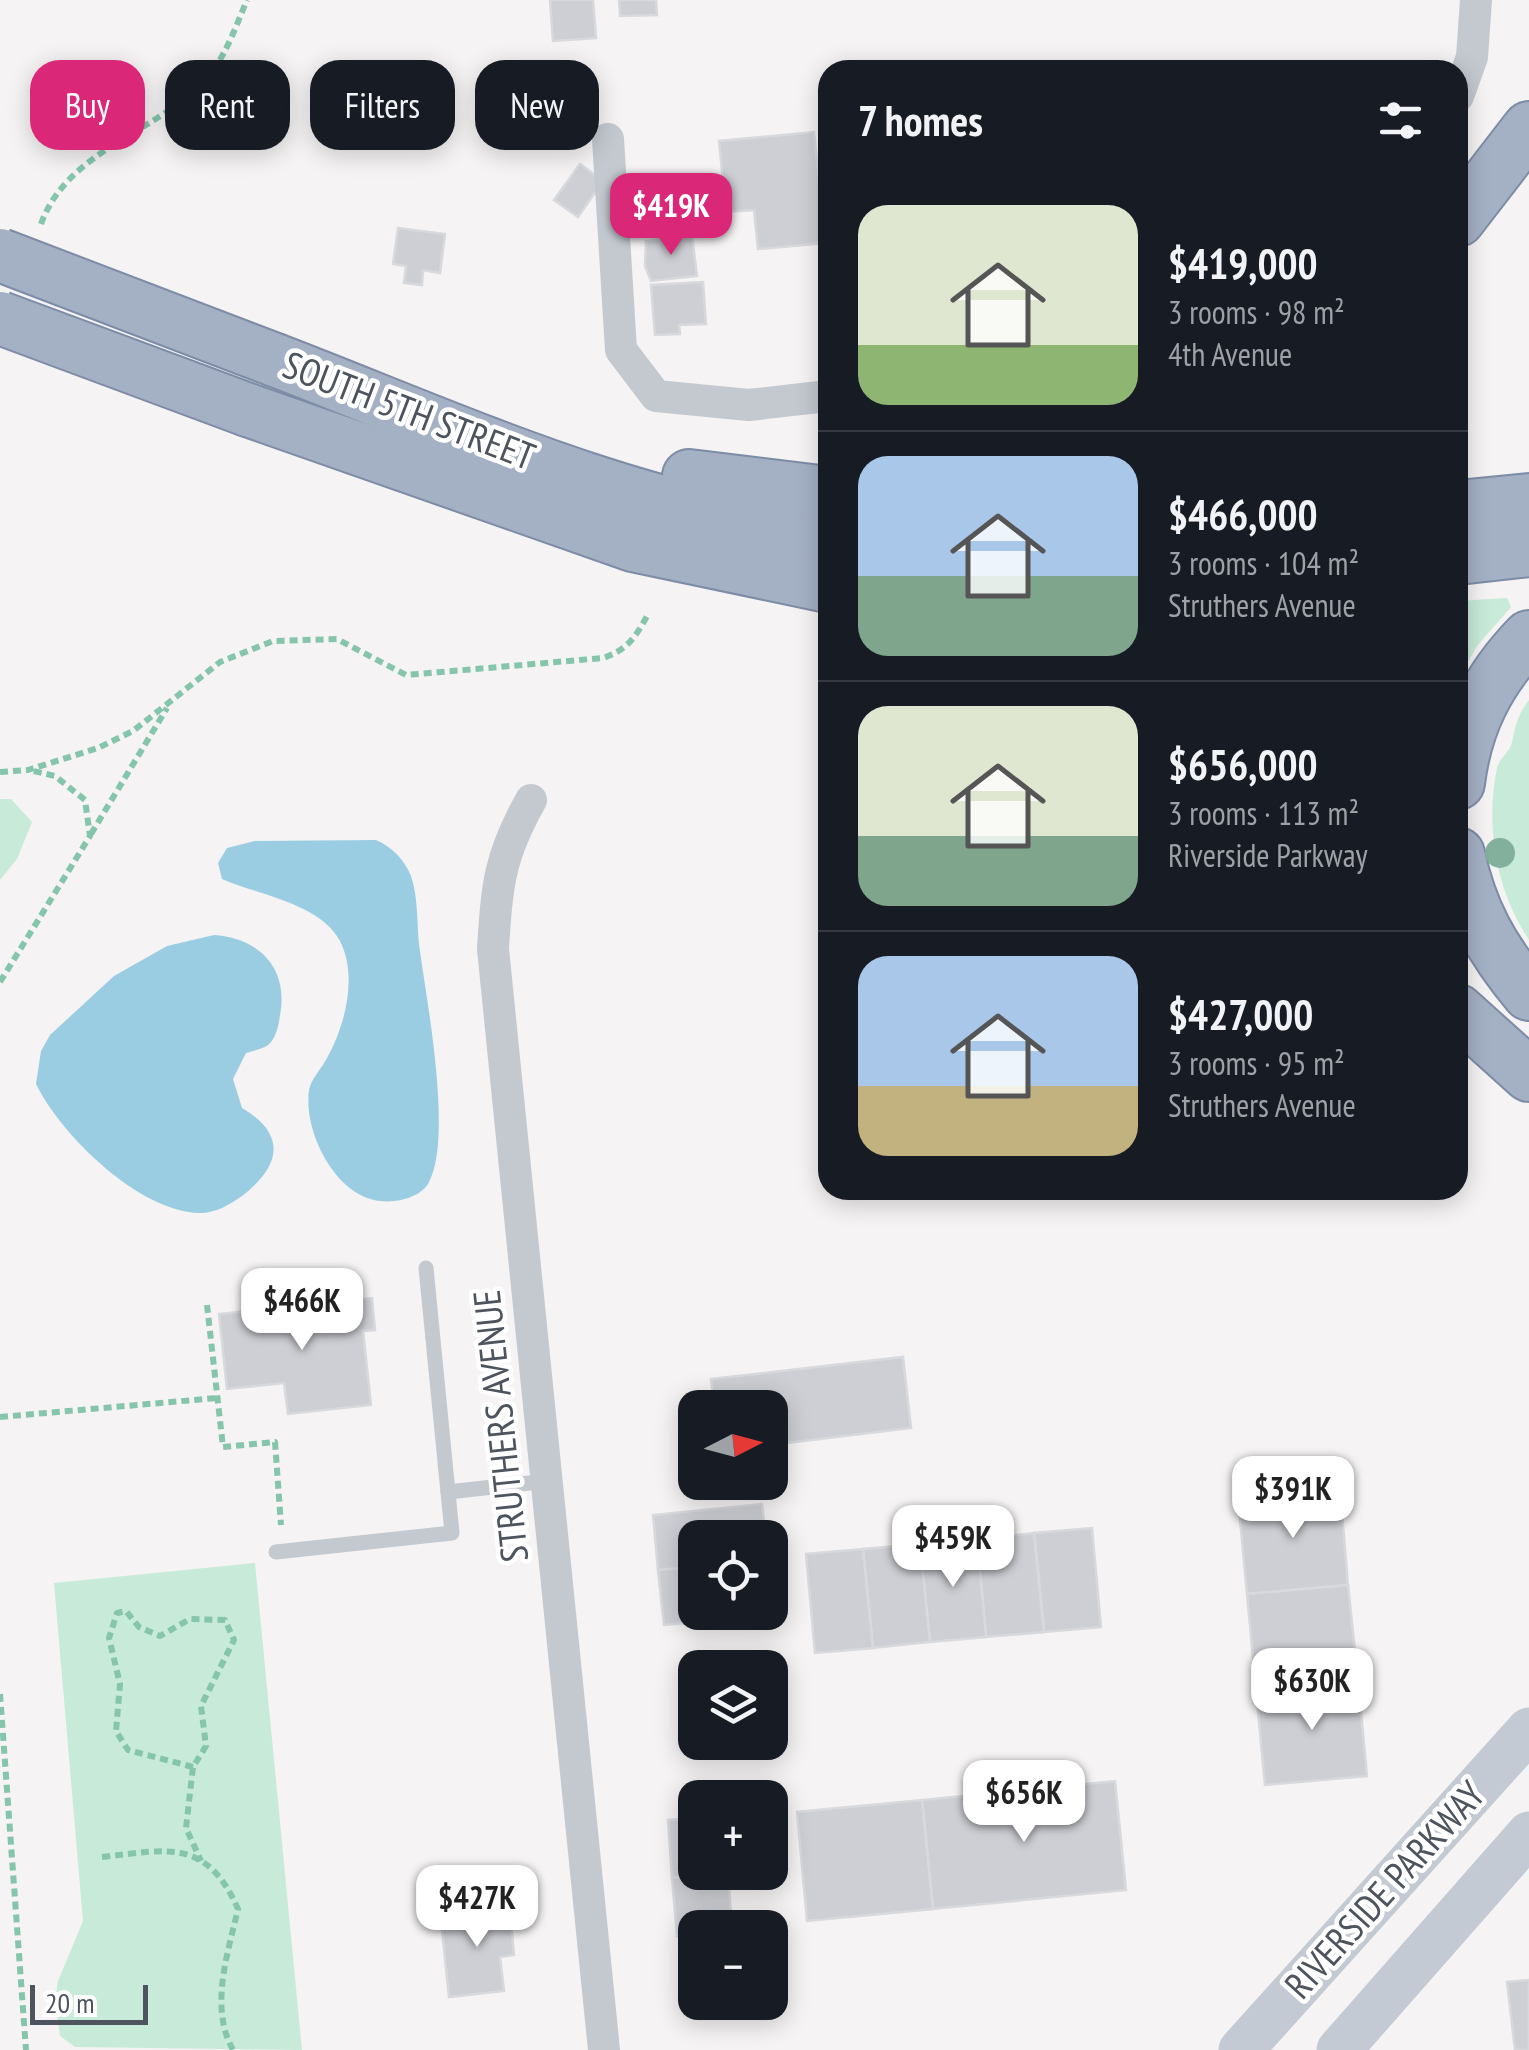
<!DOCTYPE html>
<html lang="en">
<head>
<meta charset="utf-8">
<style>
  body { margin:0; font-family:"PT Sans Narrow",sans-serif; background:#20242c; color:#f1f3f6; height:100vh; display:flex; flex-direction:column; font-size:38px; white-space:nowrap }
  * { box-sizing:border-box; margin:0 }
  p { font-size:32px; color:#9ea1a6 }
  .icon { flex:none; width:55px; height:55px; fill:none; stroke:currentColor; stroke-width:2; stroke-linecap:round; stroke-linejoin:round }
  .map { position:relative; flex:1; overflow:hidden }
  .drawer { position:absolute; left:818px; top:60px; width:650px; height:1140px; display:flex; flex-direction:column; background:#171b24; border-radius:30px; box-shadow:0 5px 25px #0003 }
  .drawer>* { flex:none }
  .hud { position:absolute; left:30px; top:60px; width:638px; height:90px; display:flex; gap:20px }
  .needle { width:65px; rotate:84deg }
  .tools { position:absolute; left:678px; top:1390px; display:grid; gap:20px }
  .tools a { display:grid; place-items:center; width:110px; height:110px; border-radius:20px; background:#171b24; box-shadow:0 5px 25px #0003; font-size:50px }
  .scale { position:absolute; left:30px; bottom:25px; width:118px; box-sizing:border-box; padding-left:10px; border:5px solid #4d545e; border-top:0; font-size:28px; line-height:35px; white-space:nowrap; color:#4d545e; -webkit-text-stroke:8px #fff; paint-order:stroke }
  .price { position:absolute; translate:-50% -85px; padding:0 22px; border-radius:20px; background:#fff; color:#222; font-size:32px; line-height:65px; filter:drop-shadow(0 2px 5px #0008) }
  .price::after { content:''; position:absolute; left:50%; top:60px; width:30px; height:22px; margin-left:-15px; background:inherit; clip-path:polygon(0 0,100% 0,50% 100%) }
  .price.on { background:#db2777; color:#fff }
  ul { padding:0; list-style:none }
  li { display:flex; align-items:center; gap:30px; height:250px; padding:0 40px }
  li+li { border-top:2px solid #363941 }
  li span { display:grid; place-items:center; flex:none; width:280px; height:200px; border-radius:30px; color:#555 }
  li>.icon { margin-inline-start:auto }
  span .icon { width:120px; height:120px; fill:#fffc; stroke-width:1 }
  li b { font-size:42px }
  h2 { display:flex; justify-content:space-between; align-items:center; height:120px; padding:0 40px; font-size:42px }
  .chip { padding:0 35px; border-radius:30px; background:#171b24; box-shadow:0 5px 25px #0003; font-size:35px; line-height:90px }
  .chip.on { background:#db2777; color:#fff }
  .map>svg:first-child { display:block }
</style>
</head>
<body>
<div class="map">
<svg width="1529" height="2050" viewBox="0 0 1529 2050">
  <rect width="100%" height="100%" fill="#f5f3f3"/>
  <g fill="#c8ebd9">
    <polygon points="1507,598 1511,607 1477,646 1458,679 1458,601"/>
    <path d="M1529,700V940C1496,890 1485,827 1497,768C1500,757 1510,752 1512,742C1516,724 1517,716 1529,700Z"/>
    <polygon points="0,799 11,799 32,822 17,859 0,880"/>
    <polygon points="255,1563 302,2050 75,2047 60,2036 55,2001 58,1981 83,1921 54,1583"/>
  </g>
  <g fill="#9bcde2">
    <path d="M376,840C392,847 404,859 411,876C418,896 417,923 419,944C426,998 454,1139 428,1184C419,1198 396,1203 380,1201C336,1197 303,1132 309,1090C311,1079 322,1068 327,1058C345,1026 358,976 340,941C320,903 258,895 222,879L218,863L227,848L255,841Z"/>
    <path d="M214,935C259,938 289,968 280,1015C279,1024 276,1039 268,1045C263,1049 252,1051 246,1053L233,1079L242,1108C288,1135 280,1167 242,1196C229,1205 216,1213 200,1213C139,1212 61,1135 36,1084L41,1051L50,1035L114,976L167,946Z"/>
  </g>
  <g fill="#cdcfd4" stroke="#d8d9dd" stroke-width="2.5">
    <polygon points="550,0 593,0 596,38 553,41"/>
    <polygon points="619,0 656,0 657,15 620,16"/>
    <polygon points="814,132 825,243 758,249 754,210 726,212 719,141"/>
    <polygon points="580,164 603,181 578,217 554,200"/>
    <polygon points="665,182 666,195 671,195 667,200 669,221 643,223 639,184"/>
    <polygon points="398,228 445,234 440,273 423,270 422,285 404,283 406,266 393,264"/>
    <polygon points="692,235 697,276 651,281 645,266 646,241"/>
    <polygon points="703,282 706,324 679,325 680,334 655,335 651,285"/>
    <polygon points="372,1298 375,1330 363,1331 371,1405 288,1414 284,1383 227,1389 219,1314"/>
    <polygon points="903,1357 911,1428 770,1445 770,1408 699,1408 698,1399 713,1397 711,1379"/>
    <polygon points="1340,1489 1348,1585 1247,1594 1238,1498"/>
    <polygon points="762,1504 766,1538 695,1538 695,1567 658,1570 653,1515"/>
    <polygon points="1092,1528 1101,1627 1044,1632 1034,1533"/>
    <polygon points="1034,1533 1044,1632 986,1637 977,1539"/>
    <polygon points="977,1539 986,1637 930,1642 920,1544"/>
    <polygon points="920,1544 930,1642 873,1648 863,1549"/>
    <polygon points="863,1549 873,1648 815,1653 806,1554"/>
    <polygon points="695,1567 695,1612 717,1612 718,1620 664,1625 658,1570"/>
    <polygon points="770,1579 773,1615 718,1620 717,1612 770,1612"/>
    <polygon points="1348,1585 1358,1680 1256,1690 1247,1594"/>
    <polygon points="1358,1680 1367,1776 1265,1785 1256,1690"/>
    <polygon points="1115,1781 1126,1890 933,1909 922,1800"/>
    <polygon points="922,1800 933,1909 807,1921 797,1812"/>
    <polygon points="695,1818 695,1872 728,1873 672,1878 668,1820"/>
    <polygon points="728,1873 732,1928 695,1928 695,1934 677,1936 672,1878"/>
    <polygon points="481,1898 493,1905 497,1923 511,1922 514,1955 500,1957 504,1991 449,1997 442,1930 458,1928 462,1903"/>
    <polygon points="1529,1980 1529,2050 1515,2050 1507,1982"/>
  </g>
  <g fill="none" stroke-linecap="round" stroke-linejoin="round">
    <g stroke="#7d8ca6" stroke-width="56">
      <g id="trunk">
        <polyline points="1458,220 1529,128"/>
        <path d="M275,360C450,427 640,516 828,534"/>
        <polyline points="248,410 633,545 828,586"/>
        <polyline points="689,476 828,493"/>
        <polyline points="1458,507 1529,500"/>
        <polyline points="1458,558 1529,550"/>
        <path d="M1458,783C1465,725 1488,679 1529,637"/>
        <path d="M1458,854C1470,911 1492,950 1529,994"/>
        <polyline points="1458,1011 1529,1075"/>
      </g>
    </g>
    <g stroke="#84c5ac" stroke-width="6" stroke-dasharray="8 5" stroke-linecap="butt">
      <path d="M41,224C66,154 148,134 198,88C223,64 234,31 247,0"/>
      <path d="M0,772L28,770L98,748L133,731L220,662L273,641L337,639L406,675L603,658C627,650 635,638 647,616"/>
      <polyline points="91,834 167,708"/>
      <polyline points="0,982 90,836 85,800 55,776 29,770"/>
      <polyline points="207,1305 223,1447 275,1442 281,1525"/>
      <polyline points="0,1417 217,1398"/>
      <polyline points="0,1694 26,2050"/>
      <polyline points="193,1767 128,1750 116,1731 120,1684 109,1638 117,1613 126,1611 139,1627 160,1636 190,1619 225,1620 234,1640 201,1706 206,1746 193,1767 186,1828 201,1861"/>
      <path d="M102,1857C167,1850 206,1837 238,1909C228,1953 209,2007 233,2050"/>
    </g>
    <g stroke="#c3c9cf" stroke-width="15">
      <polyline points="448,1492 547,1481"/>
      <polyline points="276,1552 452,1533 426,1268"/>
    </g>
    <g stroke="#c3c9cf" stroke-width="32">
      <polyline points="1458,96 1472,57 1476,0"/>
      <polyline points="608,139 621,350 656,396 749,405 828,396"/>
      <path d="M531,800C499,857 497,885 493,949L604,2050"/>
    </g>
    <g stroke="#c3cad3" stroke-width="45">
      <polyline points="1241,2050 1529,1730"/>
      <polyline points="1339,2050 1529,1834"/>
    </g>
    <use href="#trunk" stroke="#a4b0c4" stroke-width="52"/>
    <g stroke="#7d8ca6" stroke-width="56" stroke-linecap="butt">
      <g id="trunk-bridge">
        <polyline points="0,255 275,360"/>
        <polyline points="0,318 248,410"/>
      </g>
    </g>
    <use href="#trunk-bridge" stroke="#a4b0c4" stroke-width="52"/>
  </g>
  <circle fill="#83af9d" cx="1500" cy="853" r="15"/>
  <g text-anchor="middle" stroke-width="9" stroke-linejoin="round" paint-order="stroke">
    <g font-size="38" fill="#4d545e" stroke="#fff">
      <text transform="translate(409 411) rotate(21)" y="13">SOUTH 5TH STREET</text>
      <text transform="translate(501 1426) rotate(-96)" y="13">STRUTHERS AVENUE</text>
      <text transform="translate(1385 1890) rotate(-48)" y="13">RIVERSIDE PARKWAY</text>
    </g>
  </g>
</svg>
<div class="tools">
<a><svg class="needle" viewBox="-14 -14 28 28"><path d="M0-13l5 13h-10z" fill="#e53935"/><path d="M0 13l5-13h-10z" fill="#9ea1a6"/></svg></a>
<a><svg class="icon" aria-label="locate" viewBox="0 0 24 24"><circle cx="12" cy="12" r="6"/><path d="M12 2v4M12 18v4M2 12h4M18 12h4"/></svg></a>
<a><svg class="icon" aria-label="layers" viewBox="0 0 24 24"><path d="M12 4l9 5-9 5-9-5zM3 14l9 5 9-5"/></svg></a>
<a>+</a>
<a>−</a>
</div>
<div class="scale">20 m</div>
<b class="price on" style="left:671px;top:258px">$419K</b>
<b class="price" style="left:302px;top:1353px">$466K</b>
<b class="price" style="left:1293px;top:1541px">$391K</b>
<b class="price" style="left:953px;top:1590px">$459K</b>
<b class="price" style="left:1312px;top:1733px">$630K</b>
<b class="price" style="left:1024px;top:1845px">$656K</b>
<b class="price" style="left:477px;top:1950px">$427K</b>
<div class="hud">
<a class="chip on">Buy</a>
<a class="chip">Rent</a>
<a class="chip">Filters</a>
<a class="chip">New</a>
</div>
<section class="drawer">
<h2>7 homes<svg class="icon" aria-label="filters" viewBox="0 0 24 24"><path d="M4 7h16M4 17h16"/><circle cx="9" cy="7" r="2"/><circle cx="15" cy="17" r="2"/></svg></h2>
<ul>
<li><span style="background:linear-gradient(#dfe7d0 70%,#8fb573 0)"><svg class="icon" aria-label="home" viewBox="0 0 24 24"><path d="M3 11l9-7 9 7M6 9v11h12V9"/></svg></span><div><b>$419,000</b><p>3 rooms · 98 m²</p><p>4th Avenue</p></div></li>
<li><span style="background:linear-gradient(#a9c7e8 60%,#7fa58c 0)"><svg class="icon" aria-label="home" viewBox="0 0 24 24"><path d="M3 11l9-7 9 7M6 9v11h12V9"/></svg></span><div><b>$466,000</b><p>3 rooms · 104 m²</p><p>Struthers Avenue</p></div></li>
<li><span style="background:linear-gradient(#dfe7d0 65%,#7fa58c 0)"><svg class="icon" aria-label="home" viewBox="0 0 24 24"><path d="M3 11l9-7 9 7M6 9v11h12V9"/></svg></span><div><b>$656,000</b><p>3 rooms · 113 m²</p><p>Riverside Parkway</p></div></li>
<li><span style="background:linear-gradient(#a9c7e8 65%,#c2b280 0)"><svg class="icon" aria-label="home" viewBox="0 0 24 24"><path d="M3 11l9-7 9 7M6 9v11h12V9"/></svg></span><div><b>$427,000</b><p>3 rooms · 95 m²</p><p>Struthers Avenue</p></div></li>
</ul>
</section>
</div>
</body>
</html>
